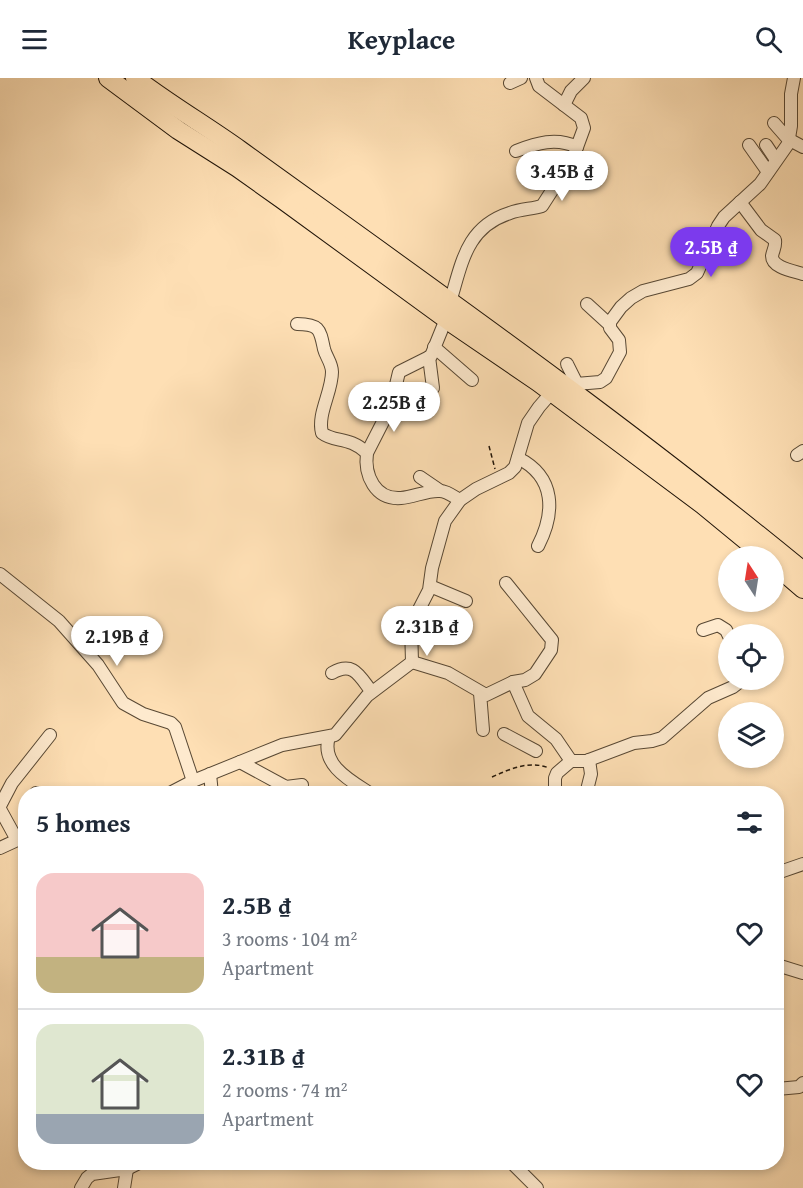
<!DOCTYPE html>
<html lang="en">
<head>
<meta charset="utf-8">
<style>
  body { margin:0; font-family:"Gentium Book Plus",serif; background:#f2f2f3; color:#1f2937; height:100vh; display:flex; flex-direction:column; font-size:22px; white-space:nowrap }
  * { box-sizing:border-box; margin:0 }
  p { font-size:20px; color:#747a83 }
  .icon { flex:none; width:33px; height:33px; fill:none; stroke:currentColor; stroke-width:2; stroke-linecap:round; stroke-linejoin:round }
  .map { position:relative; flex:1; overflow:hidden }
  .side { position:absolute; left:18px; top:708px; width:766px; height:384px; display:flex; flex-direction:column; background:#fff; border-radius:24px; box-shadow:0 3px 9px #0003 }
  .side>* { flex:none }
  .needle { width:39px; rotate:348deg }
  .controls { position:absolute; left:718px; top:468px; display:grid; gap:12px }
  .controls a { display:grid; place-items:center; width:66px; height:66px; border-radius:50%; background:#fff; box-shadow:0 3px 9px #0003; font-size:30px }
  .price { position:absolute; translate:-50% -51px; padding:0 14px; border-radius:21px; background:#fff; color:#222; font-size:20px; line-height:39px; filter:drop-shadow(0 2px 3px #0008) }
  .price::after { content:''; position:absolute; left:50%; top:36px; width:18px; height:14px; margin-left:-9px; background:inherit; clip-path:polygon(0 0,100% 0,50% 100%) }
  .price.current { background:#7c3aed; color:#fff }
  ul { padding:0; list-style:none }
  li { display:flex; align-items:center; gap:18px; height:150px; padding:0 18px }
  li+li { border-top:2px solid #e0e1e3 }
  li span { display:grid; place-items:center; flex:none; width:168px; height:120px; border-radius:18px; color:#555 }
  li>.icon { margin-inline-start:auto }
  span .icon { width:72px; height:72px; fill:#fffc; stroke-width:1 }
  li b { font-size:26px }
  h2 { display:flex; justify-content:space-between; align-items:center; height:72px; padding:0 18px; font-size:26px }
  header { display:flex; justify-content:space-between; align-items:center; height:78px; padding:0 18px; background:#fff; font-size:27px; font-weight:700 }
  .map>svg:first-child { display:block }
</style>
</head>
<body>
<header><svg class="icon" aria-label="menu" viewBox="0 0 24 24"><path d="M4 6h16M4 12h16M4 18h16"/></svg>Keyplace<svg class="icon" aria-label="search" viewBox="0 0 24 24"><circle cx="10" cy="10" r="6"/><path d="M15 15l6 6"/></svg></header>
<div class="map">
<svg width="803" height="1110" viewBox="0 0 803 1110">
  <rect width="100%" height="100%" fill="#fedfb4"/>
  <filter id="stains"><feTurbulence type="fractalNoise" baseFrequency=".00333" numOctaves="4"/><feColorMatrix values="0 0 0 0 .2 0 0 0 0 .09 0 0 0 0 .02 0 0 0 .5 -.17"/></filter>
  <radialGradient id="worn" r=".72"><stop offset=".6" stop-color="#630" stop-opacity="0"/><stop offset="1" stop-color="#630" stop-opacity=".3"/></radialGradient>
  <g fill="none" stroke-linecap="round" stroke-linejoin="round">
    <g stroke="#584834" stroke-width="14">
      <g id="minor">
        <polyline points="510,5 521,0"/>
        <polyline points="564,27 571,13 584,0"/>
        <polyline points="774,45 788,61 803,69"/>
        <polyline points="749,67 768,94"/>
        <polyline points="766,67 776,82"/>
        <path d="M516,73C537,65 556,59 577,69"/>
        <path d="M740,124L761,152L775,162C776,169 773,172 772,178C772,190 794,193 803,196"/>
        <path d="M450,224C462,185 466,149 510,135C520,131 532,131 542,128L573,80L584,50L581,40L539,8L536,0"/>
        <polyline points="587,226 610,247"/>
        <path d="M446,241L431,278L399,294L391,328L367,375C364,397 375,422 401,420C413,419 426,413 438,413C446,412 454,419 460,422"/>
        <path d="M297,246C320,246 320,252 324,271C326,279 332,285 332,294C332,314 317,336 322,355C335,365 349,358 367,375"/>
        <polyline points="434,269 472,302"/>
        <polyline points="429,279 433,310"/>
        <polyline points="567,286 577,306"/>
        <polyline points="564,307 600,304 606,300 620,274 619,262 610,250 610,244 621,229 631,220 643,213 689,201 697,195 718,148 724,139 760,106 788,66 791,48 791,16 794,0"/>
        <polyline points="797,377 803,373"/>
        <path d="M518,380C556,399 555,435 538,468"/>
        <polyline points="420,399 439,412"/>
        <polyline points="0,496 59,543 98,587 123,625 143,636 171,645 175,649 193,703"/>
        <polyline points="430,508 466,523"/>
        <polyline points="703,552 718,547 726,552 729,558"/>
        <polyline points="412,584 448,595 486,617 513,604 525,602 535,596 551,572 552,562 506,505"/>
        <path d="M332,595C353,583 359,597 371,613"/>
        <polyline points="513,604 528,638 556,661 571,683"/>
        <polyline points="480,615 483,652"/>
        <polyline points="504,656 536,673"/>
        <path d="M329,659C320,687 351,703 371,716"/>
        <polyline points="240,684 286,709 302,707"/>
        <polyline points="210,696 212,716"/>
        <polyline points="36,715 37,716"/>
        <polyline points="168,716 193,703 282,667 335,657 367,618 412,584 411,547 429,512 432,490 445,443 460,422 476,411 509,395 515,389 528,345 539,329 552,314"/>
        <polyline points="555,716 555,700 557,695 571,683 586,683 634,665 652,663 662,660 708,620 733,609 742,602"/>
        <polyline points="586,716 591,696 589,682"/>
        <polyline points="0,728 12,705 50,657"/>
        <polyline points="0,731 17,762"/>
        <polyline points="0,770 26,758"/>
        <polyline points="777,795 803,786"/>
        <polyline points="777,887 803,895"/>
        <polyline points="777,1011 799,1009 803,1005"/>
        <polyline points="511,1084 537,1110"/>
        <polyline points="81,1110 87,1100 92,1096 127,1091 141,1084"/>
        <polyline points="124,1110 127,1091"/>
      </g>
    </g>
    <g stroke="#211509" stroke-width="20">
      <g id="highway">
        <polyline points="108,0 178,52 238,90 283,122 453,246 538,304 703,427 765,478"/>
        <path d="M135,0C169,26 205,47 240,72C430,209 622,344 803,493"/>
        <polyline points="774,486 803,511"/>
      </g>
    </g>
    <g stroke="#211509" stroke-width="1.5" stroke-dasharray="4.5 3" stroke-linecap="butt">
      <polyline points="489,368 495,391"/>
      <path d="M492,699C510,691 529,682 549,690"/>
    </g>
    <use href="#minor" stroke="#feeace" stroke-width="12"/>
    <use href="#highway" stroke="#fedfb4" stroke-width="18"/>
  </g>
  <rect width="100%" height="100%" filter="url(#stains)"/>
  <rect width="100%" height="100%" fill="url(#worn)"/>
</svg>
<div class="controls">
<a><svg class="needle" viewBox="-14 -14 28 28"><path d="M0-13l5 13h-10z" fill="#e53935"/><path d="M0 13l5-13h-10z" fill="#747a83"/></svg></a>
<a><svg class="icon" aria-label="locate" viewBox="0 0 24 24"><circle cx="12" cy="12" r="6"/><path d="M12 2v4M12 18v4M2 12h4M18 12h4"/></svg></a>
<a><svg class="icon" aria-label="layers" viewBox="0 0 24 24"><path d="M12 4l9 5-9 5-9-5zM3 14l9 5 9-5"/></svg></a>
</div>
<b class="price" style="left:562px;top:124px">3.45B ₫</b>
<b class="price current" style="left:711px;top:200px">2.5B ₫</b>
<b class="price" style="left:394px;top:355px">2.25B ₫</b>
<b class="price" style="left:427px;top:579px">2.31B ₫</b>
<b class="price" style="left:117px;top:589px">2.19B ₫</b>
<section class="side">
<h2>5 homes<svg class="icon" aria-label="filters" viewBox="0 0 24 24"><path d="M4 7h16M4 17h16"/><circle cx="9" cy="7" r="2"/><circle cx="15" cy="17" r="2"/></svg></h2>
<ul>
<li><span style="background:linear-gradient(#f6c9c9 70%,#c2b280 0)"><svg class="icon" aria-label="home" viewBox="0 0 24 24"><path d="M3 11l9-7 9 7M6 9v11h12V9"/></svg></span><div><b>2.5B ₫</b><p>3 rooms · 104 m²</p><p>Apartment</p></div><svg class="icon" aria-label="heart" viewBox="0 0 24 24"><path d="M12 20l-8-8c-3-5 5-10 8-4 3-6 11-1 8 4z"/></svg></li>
<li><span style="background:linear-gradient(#dfe7d0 75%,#9aa5b1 0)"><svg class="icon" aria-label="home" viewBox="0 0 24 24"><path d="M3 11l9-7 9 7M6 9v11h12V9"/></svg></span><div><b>2.31B ₫</b><p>2 rooms · 74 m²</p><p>Apartment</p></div><svg class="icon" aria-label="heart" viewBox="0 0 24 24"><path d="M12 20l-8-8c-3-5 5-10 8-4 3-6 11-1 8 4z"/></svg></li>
</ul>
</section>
</div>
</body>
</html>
